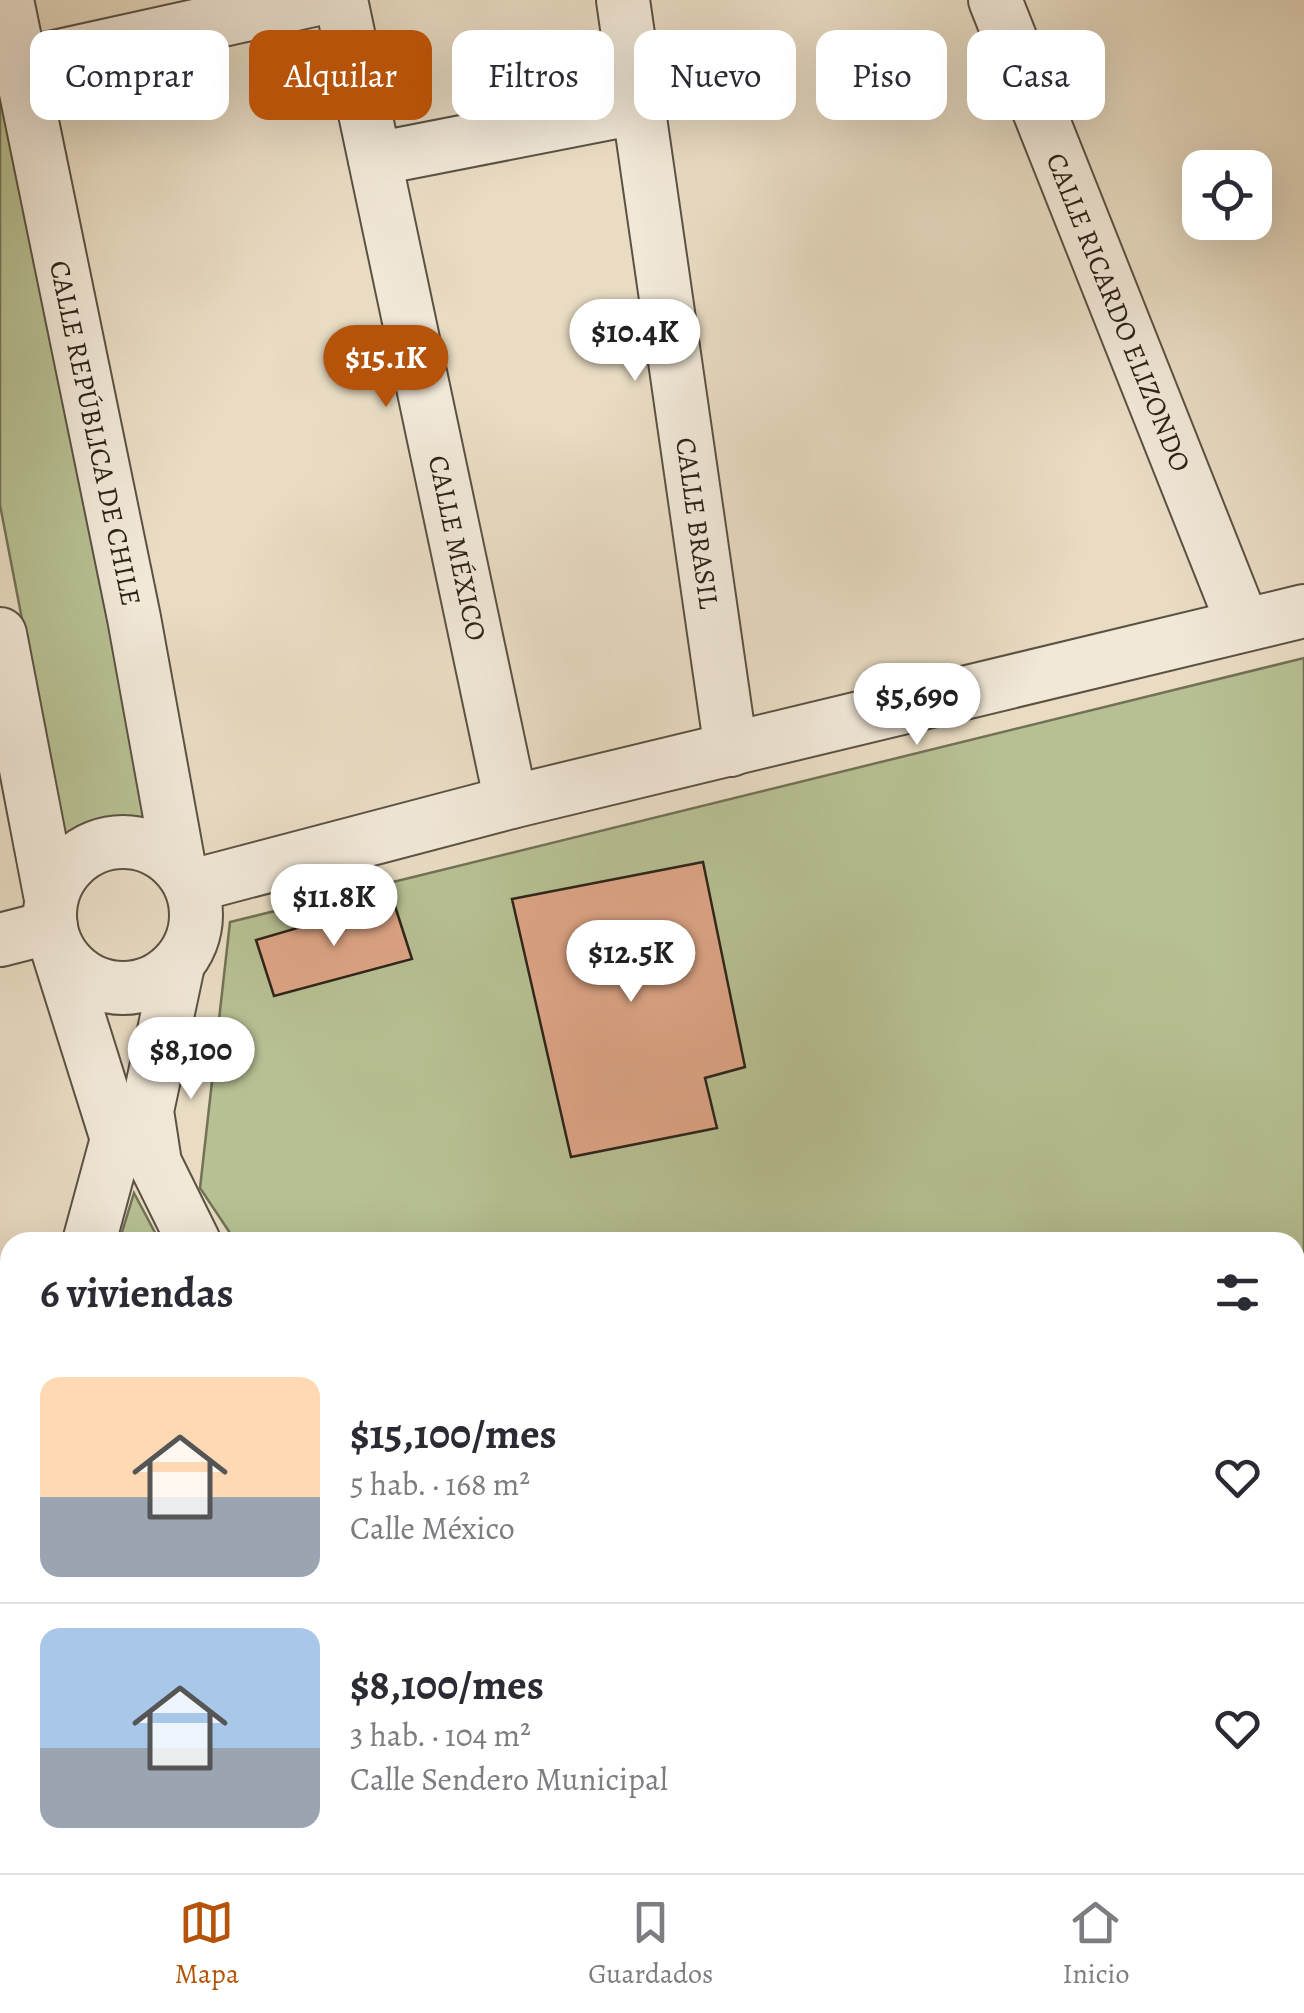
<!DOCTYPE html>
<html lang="es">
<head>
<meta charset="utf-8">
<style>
  body { margin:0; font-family:Alegreya,serif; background:#f7f7f7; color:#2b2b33; height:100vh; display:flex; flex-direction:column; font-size:38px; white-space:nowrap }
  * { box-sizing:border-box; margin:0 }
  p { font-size:32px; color:#7c7c81 }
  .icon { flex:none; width:55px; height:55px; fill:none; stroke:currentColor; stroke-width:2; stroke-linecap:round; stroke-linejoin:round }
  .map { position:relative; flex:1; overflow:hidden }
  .details { position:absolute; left:0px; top:1232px; width:1305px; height:642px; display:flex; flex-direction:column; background:#fff; border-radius:30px 30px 0 0; box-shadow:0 10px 40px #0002 }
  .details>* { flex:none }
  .hud { position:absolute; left:30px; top:30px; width:1245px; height:90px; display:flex; gap:20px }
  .controls { position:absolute; left:1182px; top:150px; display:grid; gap:20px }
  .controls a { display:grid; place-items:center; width:90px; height:90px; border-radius:20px; background:#fff; box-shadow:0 10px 40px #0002; font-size:50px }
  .price { position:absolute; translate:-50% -85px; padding:0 22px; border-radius:35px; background:#fff; color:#222; font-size:32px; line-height:65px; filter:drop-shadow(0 2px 5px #0008) }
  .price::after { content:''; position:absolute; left:50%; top:60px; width:30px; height:22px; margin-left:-15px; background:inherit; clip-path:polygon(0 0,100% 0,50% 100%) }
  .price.on { background:#b45309; color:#fff }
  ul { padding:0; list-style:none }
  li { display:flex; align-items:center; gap:30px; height:250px; padding:0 40px }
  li+li { border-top:2px solid #e1e1e2 }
  li span { display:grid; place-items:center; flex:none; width:280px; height:200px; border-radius:20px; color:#555 }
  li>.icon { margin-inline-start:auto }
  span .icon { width:120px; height:120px; fill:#fffc; stroke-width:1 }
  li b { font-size:42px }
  h2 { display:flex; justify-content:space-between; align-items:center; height:120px; padding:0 40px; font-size:42px }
  .tag { padding:0 35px; border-radius:20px; background:#fff; box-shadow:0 10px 40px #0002; font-size:35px; line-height:90px }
  .tag.on { background:#b45309; color:#fff }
  .dock { display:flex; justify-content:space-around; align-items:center; height:140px; border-top:2px solid #e1e1e2; background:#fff; font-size:28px; color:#7c7c81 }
  .dock a { display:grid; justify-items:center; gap:5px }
  .dock .on { color:#b45309 }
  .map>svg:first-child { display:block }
</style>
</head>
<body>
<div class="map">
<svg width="1304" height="1873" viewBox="0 0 1304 1873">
  <rect width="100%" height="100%" fill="#e9dcc3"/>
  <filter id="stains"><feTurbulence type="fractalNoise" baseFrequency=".002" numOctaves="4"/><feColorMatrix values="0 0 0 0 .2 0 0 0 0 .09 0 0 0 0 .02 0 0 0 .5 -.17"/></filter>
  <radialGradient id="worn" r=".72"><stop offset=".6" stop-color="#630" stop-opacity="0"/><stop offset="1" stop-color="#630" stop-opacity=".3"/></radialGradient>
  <g fill="#b7c093" stroke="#727256" stroke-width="2.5">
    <polygon points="0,85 151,818 65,843 0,505"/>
    <polygon points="1304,658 1304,1468 1295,1454 1295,1242 236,1242 200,1188 230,922"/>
    <polygon points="134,1193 160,1242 119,1242"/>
    <polygon points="10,1642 10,1865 62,1865 60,1873 0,1873 0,1679"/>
  </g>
  <g fill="#dea587" stroke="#2c2419" stroke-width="2.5">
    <polygon points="703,862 745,1067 705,1078 717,1128 571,1157 512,899"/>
    <polygon points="393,900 412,959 274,996 256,940"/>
    <polygon points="1304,1702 1304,1873 995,1873 1010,1865 1295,1865 1295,1707"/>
  </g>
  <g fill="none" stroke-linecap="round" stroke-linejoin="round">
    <g stroke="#5b5244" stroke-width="56">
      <g id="minor">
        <polyline points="7,0 134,618 179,866"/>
        <polyline points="341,0 511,802"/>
        <polyline points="623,0 731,750"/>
        <polyline points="995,0 1243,624"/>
        <polyline points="0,69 313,0"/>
        <polyline points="375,159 636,108"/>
        <polyline points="0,634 51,899"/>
        <circle cx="123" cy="915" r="73"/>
        <polyline points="192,886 511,802 1304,611"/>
        <polyline points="0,940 51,927"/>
        <polyline points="57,948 117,1139 89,1242"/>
        <polyline points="178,965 147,1111 155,1163 194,1242"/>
        <polyline points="1295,1545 1304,1560"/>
        <polyline points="0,1580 10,1542"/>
        <polyline points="1295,1632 1304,1622"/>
        <polyline points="642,1865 656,1873"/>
        <polyline points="888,1865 897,1873"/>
        <polyline points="82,1873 84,1865"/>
      </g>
    </g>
    <use href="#minor" stroke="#f1e8d8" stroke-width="52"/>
  </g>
  <g text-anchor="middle" stroke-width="8" stroke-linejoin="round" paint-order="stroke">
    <g font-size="28" fill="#2c2419" stroke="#f1e8d8">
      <text transform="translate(1119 312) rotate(68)" y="10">CALLE RICARDO ELIZONDO</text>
      <text transform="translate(96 433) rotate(78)" y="10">CALLE REPÚBLICA DE CHILE</text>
      <text transform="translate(698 523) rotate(82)" y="10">CALLE BRASIL</text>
      <text transform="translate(458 548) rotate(78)" y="10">CALLE MÉXICO</text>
    </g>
  </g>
  <rect width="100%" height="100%" filter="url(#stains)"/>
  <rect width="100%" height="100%" fill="url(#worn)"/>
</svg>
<div class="controls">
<a><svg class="icon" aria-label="locate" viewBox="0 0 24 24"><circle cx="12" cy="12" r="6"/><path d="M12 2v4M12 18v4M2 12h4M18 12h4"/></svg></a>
</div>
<b class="price" style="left:635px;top:384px">$10.4K</b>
<b class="price on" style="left:386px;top:410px">$15.1K</b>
<b class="price" style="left:917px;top:748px">$5,690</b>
<b class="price" style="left:334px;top:949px">$11.8K</b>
<b class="price" style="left:631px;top:1005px">$12.5K</b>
<b class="price" style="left:191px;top:1102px">$8,100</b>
<div class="hud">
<a class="tag">Comprar</a>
<a class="tag on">Alquilar</a>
<a class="tag">Filtros</a>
<a class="tag">Nuevo</a>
<a class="tag">Piso</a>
<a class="tag">Casa</a>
</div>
<section class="details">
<h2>6 viviendas<svg class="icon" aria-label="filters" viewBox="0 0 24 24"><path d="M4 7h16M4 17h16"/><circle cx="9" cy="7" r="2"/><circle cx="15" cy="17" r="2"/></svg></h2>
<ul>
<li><span style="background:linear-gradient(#ffd9b3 60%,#9aa5b1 0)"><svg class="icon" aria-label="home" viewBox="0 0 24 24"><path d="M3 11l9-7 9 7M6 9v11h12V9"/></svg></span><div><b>$15,100/mes</b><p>5 hab. · 168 m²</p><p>Calle México</p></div><svg class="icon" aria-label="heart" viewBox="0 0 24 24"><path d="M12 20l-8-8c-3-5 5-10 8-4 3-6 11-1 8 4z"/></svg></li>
<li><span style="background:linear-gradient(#a9c7e8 60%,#9aa5b1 0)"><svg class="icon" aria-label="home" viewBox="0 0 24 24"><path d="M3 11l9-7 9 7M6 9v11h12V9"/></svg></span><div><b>$8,100/mes</b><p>3 hab. · 104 m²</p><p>Calle Sendero Municipal</p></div><svg class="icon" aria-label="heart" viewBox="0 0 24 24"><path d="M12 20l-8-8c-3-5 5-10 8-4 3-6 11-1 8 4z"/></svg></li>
</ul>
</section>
</div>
<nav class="dock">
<a class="on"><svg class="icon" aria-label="map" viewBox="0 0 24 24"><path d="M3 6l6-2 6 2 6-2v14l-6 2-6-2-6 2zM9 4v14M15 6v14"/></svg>Mapa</a>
<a><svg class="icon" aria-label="saved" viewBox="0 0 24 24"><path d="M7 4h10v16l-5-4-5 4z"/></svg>Guardados</a>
<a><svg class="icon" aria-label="home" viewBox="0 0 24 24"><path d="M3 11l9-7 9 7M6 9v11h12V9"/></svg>Inicio</a>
</nav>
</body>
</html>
